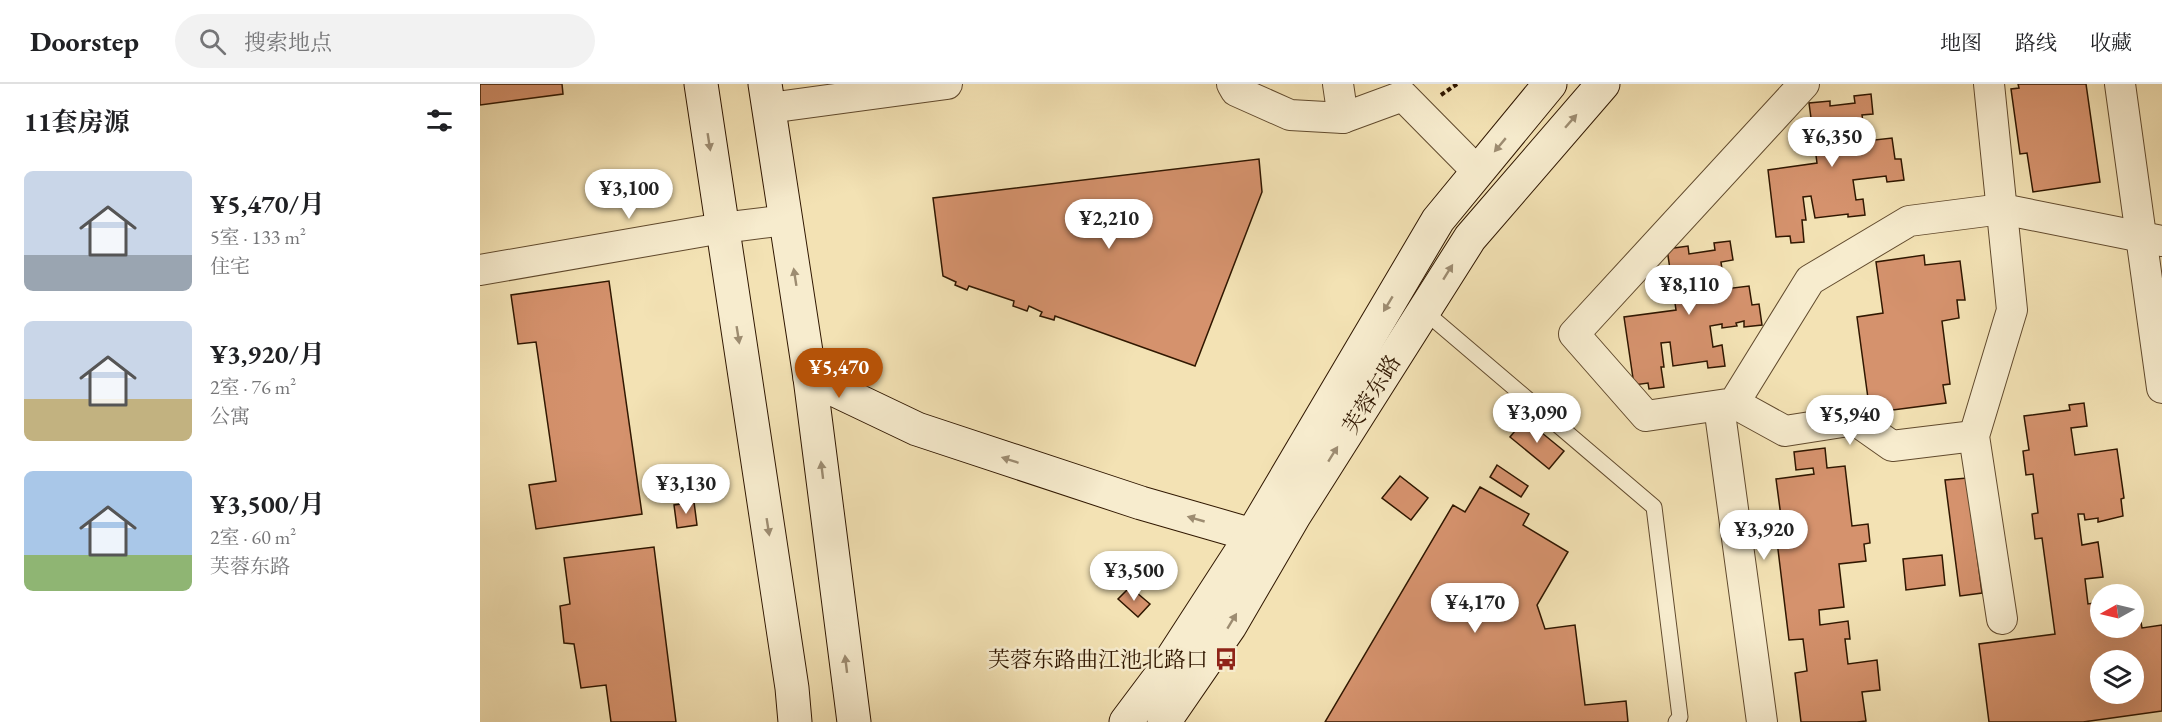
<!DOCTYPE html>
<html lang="zh">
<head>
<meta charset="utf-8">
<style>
  body { margin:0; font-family:"EB Garamond","Noto Serif SC",serif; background:#f2f2f2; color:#202124; height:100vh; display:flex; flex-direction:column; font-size:22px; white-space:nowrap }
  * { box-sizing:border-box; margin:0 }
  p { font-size:20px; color:#757577 }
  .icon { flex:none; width:33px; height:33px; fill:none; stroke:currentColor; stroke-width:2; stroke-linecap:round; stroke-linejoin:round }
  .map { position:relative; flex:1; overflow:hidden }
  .panel { display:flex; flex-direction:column; background:#fff; width:480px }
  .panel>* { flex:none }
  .needle { width:39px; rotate:262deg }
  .tools { position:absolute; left:1610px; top:500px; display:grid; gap:12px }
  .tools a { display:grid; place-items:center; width:54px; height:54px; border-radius:50%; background:#fff; box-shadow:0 6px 24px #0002; font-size:30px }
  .price { position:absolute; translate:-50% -51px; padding:0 14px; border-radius:21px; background:#fff; color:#222; font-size:20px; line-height:39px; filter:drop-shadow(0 2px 3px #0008) }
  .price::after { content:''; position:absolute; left:50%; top:36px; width:18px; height:14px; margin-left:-9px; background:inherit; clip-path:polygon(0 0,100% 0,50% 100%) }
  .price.active { background:#b45309; color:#fff }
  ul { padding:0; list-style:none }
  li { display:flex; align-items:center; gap:18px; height:150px; padding:0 24px }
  li span { display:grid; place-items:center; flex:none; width:168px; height:120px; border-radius:9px; color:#555 }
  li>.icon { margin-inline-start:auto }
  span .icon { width:72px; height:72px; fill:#fffc; stroke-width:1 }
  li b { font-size:26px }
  h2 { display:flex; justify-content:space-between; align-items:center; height:72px; padding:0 24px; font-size:26px }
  header { display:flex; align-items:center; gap:36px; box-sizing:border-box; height:84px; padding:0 30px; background:#fff; border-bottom:2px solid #e0e0e0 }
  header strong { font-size:28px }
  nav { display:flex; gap:33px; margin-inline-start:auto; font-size:21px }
  .search { width:420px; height:54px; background:#f2f2f2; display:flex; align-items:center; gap:15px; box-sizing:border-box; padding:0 21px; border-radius:33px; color:#757577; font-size:22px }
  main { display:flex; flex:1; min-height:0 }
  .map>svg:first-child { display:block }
</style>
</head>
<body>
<header>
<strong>Doorstep</strong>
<div class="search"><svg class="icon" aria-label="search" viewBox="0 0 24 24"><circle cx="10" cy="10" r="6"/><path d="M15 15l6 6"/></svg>搜索地点</div>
<nav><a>地图</a><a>路线</a><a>收藏</a></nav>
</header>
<main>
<section class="panel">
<h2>11套房源<svg class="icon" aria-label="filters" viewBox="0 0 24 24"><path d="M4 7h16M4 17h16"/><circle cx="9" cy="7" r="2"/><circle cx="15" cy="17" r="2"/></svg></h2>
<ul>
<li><span style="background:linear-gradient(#c9d6e8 70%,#9aa5b1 0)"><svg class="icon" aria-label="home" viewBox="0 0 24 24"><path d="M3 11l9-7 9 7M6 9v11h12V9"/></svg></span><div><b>¥5,470/月</b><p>5室 · 133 m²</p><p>住宅</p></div></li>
<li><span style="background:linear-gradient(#c9d6e8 65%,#c2b280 0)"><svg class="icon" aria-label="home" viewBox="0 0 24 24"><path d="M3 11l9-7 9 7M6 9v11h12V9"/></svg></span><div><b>¥3,920/月</b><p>2室 · 76 m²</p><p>公寓</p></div></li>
<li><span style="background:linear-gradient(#a9c7e8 70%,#8fb573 0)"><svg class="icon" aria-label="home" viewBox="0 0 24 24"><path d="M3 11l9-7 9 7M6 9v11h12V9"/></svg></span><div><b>¥3,500/月</b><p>2室 · 60 m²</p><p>芙蓉东路</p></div></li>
</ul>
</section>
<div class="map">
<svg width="1682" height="638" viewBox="0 0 1682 638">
  <rect width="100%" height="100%" fill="#f3e2b4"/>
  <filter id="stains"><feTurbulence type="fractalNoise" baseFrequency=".00333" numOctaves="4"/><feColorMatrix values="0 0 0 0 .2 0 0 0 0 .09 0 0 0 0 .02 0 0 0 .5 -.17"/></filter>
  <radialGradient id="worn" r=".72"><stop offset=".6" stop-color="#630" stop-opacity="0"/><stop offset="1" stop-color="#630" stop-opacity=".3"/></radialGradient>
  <g fill="#d5926d" stroke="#301700" stroke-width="1.5" fill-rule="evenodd">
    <polygon points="0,0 82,0 83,10 0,21"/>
    <polygon points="1538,0 1606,0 1620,98 1553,108 1547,69 1540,70 1531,5 1539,4"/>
    <polygon points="1391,10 1393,30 1382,31 1386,57 1412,54 1415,75 1421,75 1424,96 1407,98 1406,92 1373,96 1376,116 1383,115 1385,131 1368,133 1368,130 1335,134 1331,112 1323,113 1326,136 1322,136 1324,158 1311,159 1310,152 1296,153 1288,86 1337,79 1329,19 1350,17 1350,22 1375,19 1374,12"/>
    <polygon points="779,75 782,108 715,282 575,232 574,236 560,232 562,228 549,222 547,227 533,222 534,217 489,202 487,206 475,201 476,198 463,192 453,114"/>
    <polygon points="1250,157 1253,176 1241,178 1245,205 1269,202 1272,221 1279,220 1282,241 1264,243 1264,237 1256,239 1257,242 1242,244 1242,240 1230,242 1233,263 1242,261 1245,282 1228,284 1227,277 1193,282 1190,258 1181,259 1184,283 1181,283 1184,303 1169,305 1168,299 1154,301 1144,233 1196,226 1187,165 1208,162 1209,170 1235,166 1234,159"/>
    <polygon points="1444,171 1445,181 1480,177 1485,216 1477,216 1479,234 1462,237 1470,300 1463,301 1466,319 1390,329 1377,233 1403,229 1396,178"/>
    <polygon points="129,197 162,430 56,445 49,401 76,397 56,258 38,260 31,211"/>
    <path d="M1604,319L1607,342L1591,344L1595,371L1637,365L1644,414L1641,415L1643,432L1618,438V434L1605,436L1604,430H1598L1602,461L1618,458L1623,493L1605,495L1608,520L1620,518V543H1653V513H1657L1662,544L1682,541V627L1603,638H1509L1499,560L1575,550L1562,454L1555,455L1552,430L1558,429L1553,390L1546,391L1543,367L1549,366L1544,332L1590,326L1589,321ZM1620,576H1653V609H1620Z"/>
    <polygon points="1045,335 1084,367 1069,385 1030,353"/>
    <polygon points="1345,364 1347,384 1365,382 1372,442 1388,440 1390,459 1384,460 1386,477 1359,480 1364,523 1339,526 1340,541 1368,537 1370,555 1365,555 1368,580 1397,576 1400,606 1382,608 1386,637 1377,638 1321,638 1315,589 1327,587 1323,555 1309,556 1295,441 1302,440 1296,395 1334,390 1333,384 1316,386 1314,368"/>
    <polygon points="1017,381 1048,402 1041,413 1010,393"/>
    <polygon points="920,392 948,414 931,436 902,414"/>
    <polygon points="1487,394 1502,509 1480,512 1465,396"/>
    <polygon points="1000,403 1049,430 1043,441 1088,468 1057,521 1065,545 1095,541 1105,621 1146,617 1148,638 845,638 973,421 985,428"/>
    <polygon points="214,418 217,441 197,444 194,421"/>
    <polygon points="174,463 196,638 131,638 126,601 101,604 94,560 84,559 80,522 90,520 84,474"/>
    <polygon points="1462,471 1465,501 1426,506 1423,475"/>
    <polygon points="650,503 670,520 658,533 638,515"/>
  </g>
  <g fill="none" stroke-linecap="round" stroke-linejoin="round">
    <g stroke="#614a2d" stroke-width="17">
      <polyline id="service" points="944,227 1174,423 1200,633 1196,638"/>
    </g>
    <g stroke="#614a2d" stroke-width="32">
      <g id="minor">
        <polyline points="752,0 756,7 810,31 863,34 923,12 998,88"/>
        <polyline points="858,0 863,34"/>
        <polyline points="1324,0 1094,250 1166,332 1254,319 1330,196 1429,137 1522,125 1682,157"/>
        <polyline points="1509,0 1532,226 1494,352 1522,535"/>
        <polyline points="1640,0 1682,304"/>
        <polyline points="289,24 467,0"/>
        <polyline points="0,186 242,144 306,136"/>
        <polyline points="1254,319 1305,347 1375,336 1412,362 1494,352"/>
        <polyline points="1239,322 1282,638"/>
      </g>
    </g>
    <g stroke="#301700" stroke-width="35">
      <g id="secondary">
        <polyline points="221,0 312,604 315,638"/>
        <polyline points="285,0 330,294 374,638"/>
        <polyline points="330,294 437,345 661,419 772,451"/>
        <polyline points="646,638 682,590 772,451 958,136 1070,0"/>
        <polyline points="684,638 750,542 814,432 990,154 1123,0"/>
      </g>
    </g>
    <polyline stroke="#301700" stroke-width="4" stroke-dasharray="4.5 3" stroke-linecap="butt" points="961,11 977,0"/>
    <use href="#service" stroke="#f7ecce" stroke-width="15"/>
    <use href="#minor" stroke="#f7ecce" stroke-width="30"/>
    <use href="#secondary" stroke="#f7ecce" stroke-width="33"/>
  </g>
  <defs><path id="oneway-solid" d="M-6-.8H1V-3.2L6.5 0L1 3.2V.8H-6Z" transform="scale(1.5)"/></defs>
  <g fill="#9d8c71">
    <use href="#oneway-solid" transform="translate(1091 37) rotate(-49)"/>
    <use href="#oneway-solid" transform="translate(229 58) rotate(81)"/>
    <use href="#oneway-solid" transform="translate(1020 61) rotate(130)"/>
    <use href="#oneway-solid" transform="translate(968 188) rotate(-58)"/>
    <use href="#oneway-solid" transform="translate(315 193) rotate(-99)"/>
    <use href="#oneway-solid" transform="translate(908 220) rotate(121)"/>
    <use href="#oneway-solid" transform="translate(258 251) rotate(81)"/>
    <use href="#oneway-solid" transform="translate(853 370) rotate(-58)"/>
    <use href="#oneway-solid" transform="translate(530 376) rotate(-162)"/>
    <use href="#oneway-solid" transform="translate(342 386) rotate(-97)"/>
    <use href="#oneway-solid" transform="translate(716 435) rotate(-164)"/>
    <use href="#oneway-solid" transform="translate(288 443) rotate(81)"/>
    <use href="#oneway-solid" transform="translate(752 537) rotate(-59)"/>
    <use href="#oneway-solid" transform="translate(366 580) rotate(-97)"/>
  </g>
  <defs>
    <g id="bus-bare" transform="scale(1.8)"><path d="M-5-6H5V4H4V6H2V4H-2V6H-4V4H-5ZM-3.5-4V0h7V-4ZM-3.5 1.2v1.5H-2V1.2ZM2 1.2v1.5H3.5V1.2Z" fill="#8f2418" stroke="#f7ecce" stroke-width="2.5" paint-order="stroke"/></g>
  </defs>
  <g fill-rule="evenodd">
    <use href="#bus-bare" x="746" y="575"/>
  </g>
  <g text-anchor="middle" stroke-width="5" stroke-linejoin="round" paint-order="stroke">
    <g font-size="22" fill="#301700" stroke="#f7ecce">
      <text transform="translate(891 310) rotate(-58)" y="8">芙蓉东路</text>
    </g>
    <g font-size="22" fill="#301700" stroke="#f7ecce" text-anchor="end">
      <text x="728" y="583">芙蓉东路曲江池北路口</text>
    </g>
  </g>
  <rect width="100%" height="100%" filter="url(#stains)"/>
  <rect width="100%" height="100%" fill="url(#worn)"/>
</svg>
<div class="tools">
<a><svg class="needle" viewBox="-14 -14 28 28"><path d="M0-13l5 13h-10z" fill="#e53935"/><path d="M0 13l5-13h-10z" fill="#757577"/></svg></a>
<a><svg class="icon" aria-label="layers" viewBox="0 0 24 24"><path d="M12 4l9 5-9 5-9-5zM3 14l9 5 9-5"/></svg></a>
</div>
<b class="price" style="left:1352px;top:84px">¥6,350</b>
<b class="price" style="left:149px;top:136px">¥3,100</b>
<b class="price" style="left:629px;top:166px">¥2,210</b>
<b class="price" style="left:1209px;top:232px">¥8,110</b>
<b class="price active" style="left:359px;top:315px">¥5,470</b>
<b class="price" style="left:1057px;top:360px">¥3,090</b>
<b class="price" style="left:1370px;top:362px">¥5,940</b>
<b class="price" style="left:206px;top:431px">¥3,130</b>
<b class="price" style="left:1284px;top:477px">¥3,920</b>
<b class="price" style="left:654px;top:518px">¥3,500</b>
<b class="price" style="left:995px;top:550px">¥4,170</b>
</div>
</main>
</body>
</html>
